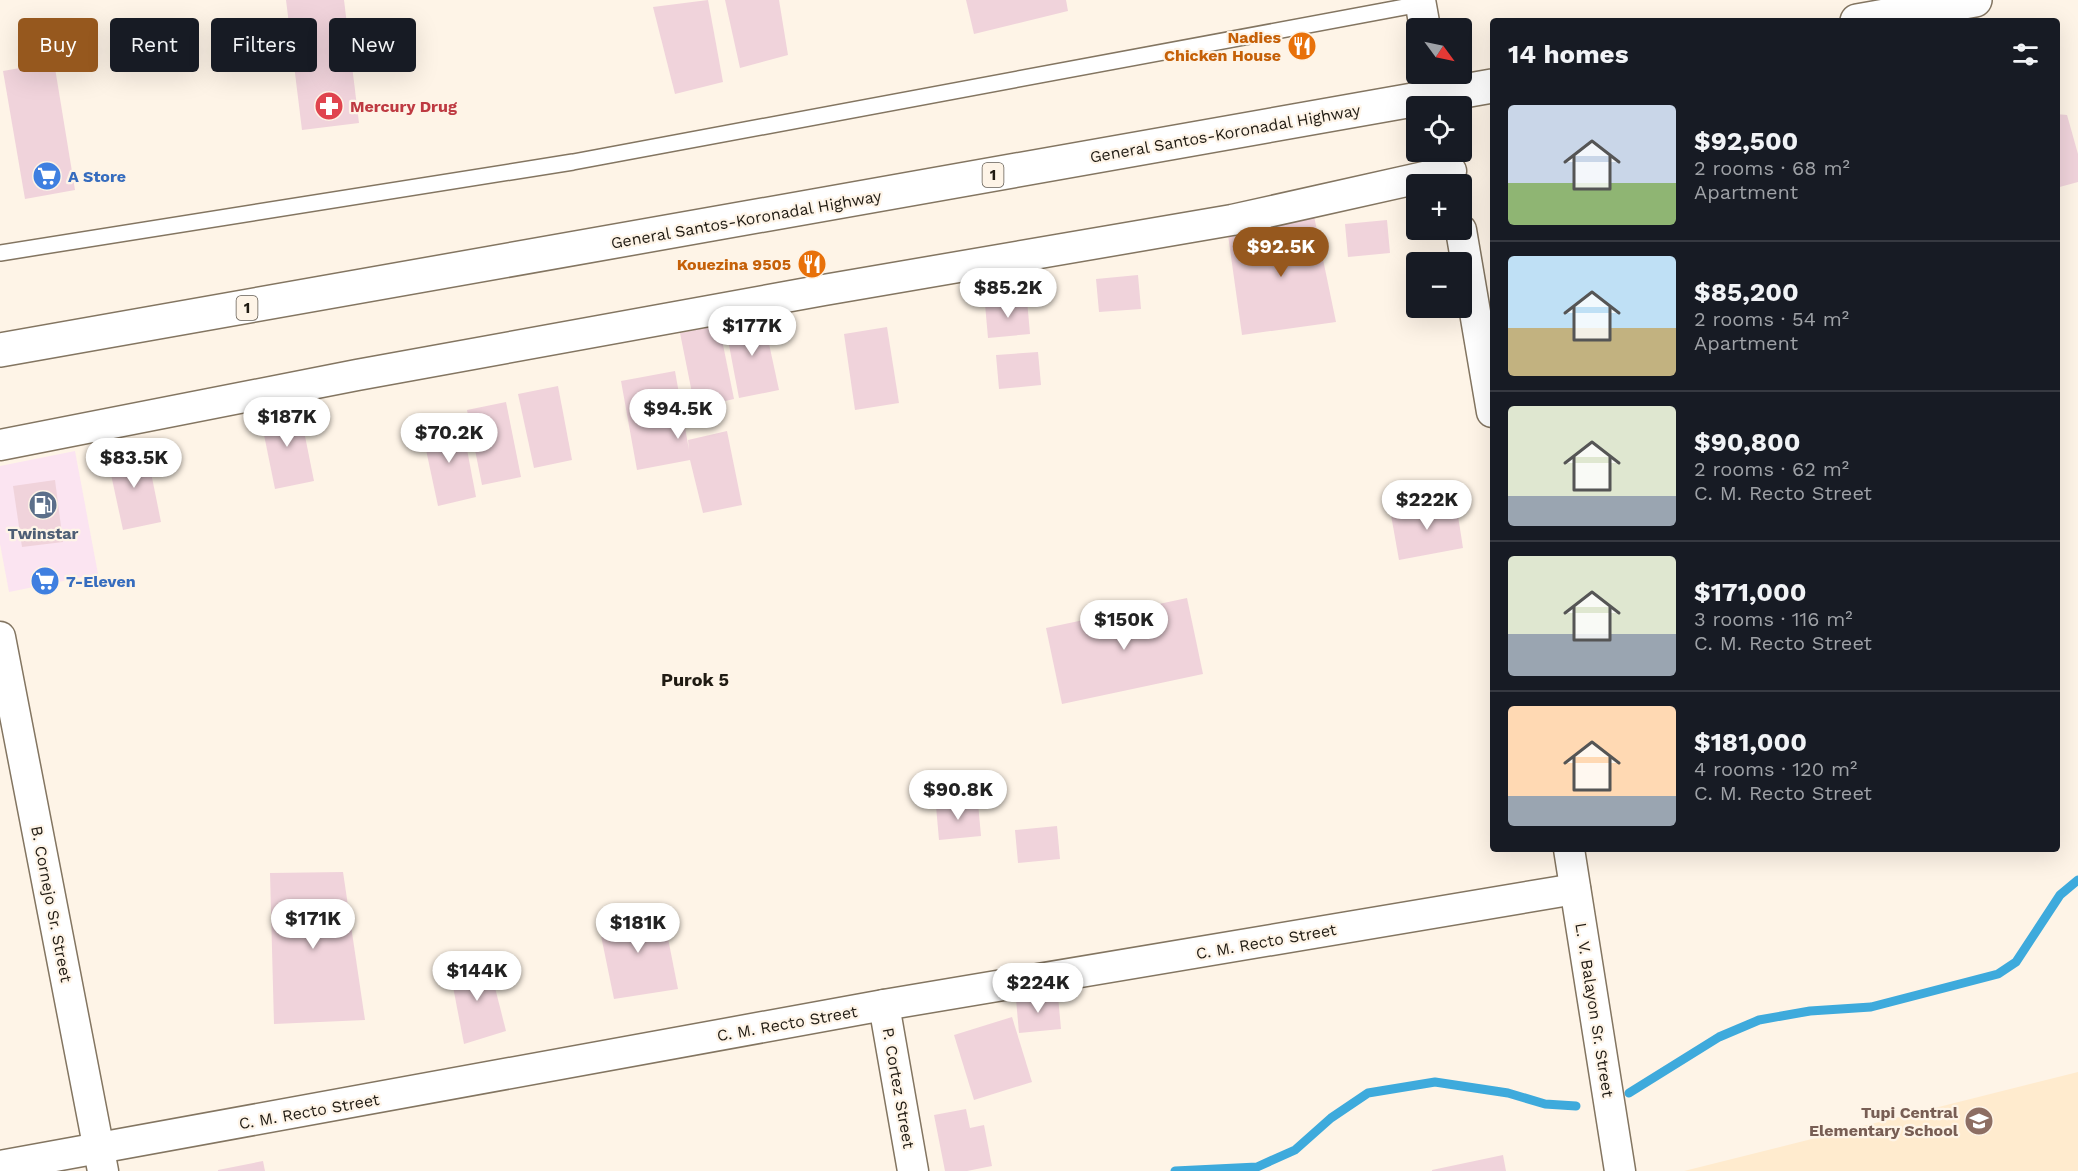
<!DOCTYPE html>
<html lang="en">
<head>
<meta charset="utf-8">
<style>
  body { margin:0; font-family:"Work Sans",sans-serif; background:#20242c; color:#f1f3f6; height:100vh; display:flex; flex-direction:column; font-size:22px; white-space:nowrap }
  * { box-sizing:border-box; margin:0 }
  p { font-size:20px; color:#9ea1a6 }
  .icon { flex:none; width:33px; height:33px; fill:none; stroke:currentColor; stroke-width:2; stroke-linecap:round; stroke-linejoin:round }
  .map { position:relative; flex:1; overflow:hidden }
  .panel { position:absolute; left:1490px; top:18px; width:570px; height:834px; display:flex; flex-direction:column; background:#171b24; border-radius:6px; box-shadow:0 6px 24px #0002 }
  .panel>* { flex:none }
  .guide { position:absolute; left:18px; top:18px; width:570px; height:54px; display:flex; gap:12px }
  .needle { width:39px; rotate:123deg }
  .controls { position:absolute; left:1406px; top:18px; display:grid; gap:12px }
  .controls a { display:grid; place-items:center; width:66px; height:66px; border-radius:6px; background:#171b24; box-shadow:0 6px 24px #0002; font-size:30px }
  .price { position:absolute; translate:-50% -51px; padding:0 14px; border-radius:21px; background:#fff; color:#222; font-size:20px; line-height:39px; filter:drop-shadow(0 2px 3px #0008) }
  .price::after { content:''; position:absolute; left:50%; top:36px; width:18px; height:14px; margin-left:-9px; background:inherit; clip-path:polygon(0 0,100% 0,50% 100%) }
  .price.active { background:#96581e; color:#fff }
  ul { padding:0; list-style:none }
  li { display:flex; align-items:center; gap:18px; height:150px; padding:0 18px }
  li+li { border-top:2px solid #363941 }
  li span { display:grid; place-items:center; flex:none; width:168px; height:120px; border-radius:6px; color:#555 }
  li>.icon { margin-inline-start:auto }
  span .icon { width:72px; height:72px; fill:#fffc; stroke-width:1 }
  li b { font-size:26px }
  h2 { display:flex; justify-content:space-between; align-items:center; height:72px; padding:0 18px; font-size:26px }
  .tag { padding:0 21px; border-radius:6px; background:#171b24; box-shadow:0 6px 24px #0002; font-size:21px; line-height:54px }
  .tag.active { background:#96581e; color:#fff }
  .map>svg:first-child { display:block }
</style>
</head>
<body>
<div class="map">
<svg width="2078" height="1171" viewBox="0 0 2078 1171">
  <rect width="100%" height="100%" fill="#fef4e7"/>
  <polygon fill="#fbe4f1" points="75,451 98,574 9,592 0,544 0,466"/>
  <polygon fill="#ffebce" points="2078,1072 2078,1171 1684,1171"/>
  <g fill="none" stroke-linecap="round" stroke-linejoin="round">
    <g stroke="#3eaadc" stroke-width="9">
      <polyline points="1629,1093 1719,1037 1759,1020 1810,1011 1871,1007 1998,974 2016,962 2060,895 2078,880"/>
      <polyline points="1175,1171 1257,1167 1295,1150 1331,1118 1368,1093 1435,1082 1508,1093 1545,1104 1576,1106"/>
    </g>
  </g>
  <g fill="#f0d3db">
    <polygon points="286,0 344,0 359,123 302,130"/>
    <polygon points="708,0 723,82 675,94 653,7"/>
    <polygon points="725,0 779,0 788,55 740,68"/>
    <polygon points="966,0 1066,0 1068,11 974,34"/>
    <polygon points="54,62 75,190 25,199 3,71"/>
    <polygon points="2056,114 2067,115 2078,154 2078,182 2056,188"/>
    <polygon points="1314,216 1336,322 1242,335 1228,235"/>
    <polygon points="1387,220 1390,253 1348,257 1345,224"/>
    <polygon points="1023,262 1026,295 984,300 980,266"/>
    <polygon points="1138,275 1141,309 1099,312 1096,279"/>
    <polygon points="1027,300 1030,334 988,338 985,304"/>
    <polygon points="763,316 779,390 739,398 725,324"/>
    <polygon points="719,325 734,399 695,408 680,333"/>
    <polygon points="887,327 899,403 855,410 844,334"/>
    <polygon points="1038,352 1041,385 999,389 996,355"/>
    <polygon points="675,371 689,450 688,440 727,431 742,505 703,513 690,460 637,470 621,381"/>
    <polygon points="558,386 572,460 534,468 518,394"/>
    <polygon points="506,402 521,477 482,485 467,410"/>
    <polygon points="299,406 314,481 275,489 260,415"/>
    <polygon points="462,423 476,497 438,506 422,431"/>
    <polygon points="146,448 161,522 123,530 107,456"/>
    <polygon points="55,480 63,542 22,547 13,486"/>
    <polygon points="1456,503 1463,548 1399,560 1391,515"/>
    <polygon points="1187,598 1203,674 1062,704 1046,628"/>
    <polygon points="978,803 981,836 939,840 936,806"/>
    <polygon points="1057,826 1060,859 1018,863 1015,830"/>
    <polygon points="343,872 365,1020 274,1024 270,873"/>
    <polygon points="662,908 678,989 614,999 598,921"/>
    <polygon points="488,960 506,1031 464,1044 450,971"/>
    <polygon points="1058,996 1061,1029 1019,1033 1016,999"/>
    <polygon points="1012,1017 1032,1082 974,1100 954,1035"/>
    <polygon points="966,1109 970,1128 984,1125 992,1166 967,1171 945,1171 934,1115"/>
    <polygon points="1503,1155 1506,1171 1432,1171 1432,1170"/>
    <polygon points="263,1161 265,1171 218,1171 218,1170"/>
  </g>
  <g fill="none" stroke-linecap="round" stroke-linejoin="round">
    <g stroke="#837561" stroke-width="18">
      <polyline id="lane" points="0,253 573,162 1421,4"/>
    </g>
    <g stroke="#837561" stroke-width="33">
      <g id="street">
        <polyline points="1420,0 1425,28"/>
        <polyline points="1433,74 1439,106"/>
        <polyline points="1461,230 1492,412"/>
        <polyline points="0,445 357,375 824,290 1232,220 1451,171"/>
        <polyline points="0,637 103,1171"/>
        <polyline points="1569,849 1620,1171"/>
        <polyline points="884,1005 913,1171"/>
        <polyline points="0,1166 884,1005 1575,889"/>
      </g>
    </g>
    <g stroke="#837561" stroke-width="36">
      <g id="highway">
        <polyline points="1857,21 1975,0"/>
        <polyline points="0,350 1492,86"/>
      </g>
    </g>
    <use href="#lane" stroke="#fff" stroke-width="15"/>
    <use href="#street" stroke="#fff" stroke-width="30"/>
    <use href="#highway" stroke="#fff" stroke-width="33"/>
  </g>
  <defs>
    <g id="restaurant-disc" transform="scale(1.5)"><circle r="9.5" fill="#e8710a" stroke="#fef4e7"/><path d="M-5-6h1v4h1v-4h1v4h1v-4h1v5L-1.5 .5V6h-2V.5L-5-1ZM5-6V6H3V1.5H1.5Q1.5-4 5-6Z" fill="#fff"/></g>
    <g id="pharmacy-disc" transform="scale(1.5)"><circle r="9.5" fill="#e0444e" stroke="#fef4e7"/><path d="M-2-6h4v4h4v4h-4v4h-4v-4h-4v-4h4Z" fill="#fff"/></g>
    <g id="supermarket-disc" transform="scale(1.5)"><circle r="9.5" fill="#3f7fe0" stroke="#fef4e7"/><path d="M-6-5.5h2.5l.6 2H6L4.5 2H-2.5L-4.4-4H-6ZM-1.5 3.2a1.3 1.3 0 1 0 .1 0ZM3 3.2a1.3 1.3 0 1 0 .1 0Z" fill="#fff"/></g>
    <g id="fuel-disc" transform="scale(1.5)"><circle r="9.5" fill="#5c6f8a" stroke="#fef4e7"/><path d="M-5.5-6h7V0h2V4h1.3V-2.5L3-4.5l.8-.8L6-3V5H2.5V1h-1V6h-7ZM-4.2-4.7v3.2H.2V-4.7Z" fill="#fff"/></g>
    <g id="school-disc" transform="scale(1.5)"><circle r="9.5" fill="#8d6e63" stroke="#fef4e7"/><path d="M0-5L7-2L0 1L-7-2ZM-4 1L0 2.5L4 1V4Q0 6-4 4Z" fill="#fff"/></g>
  </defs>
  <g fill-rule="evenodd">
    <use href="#restaurant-disc" x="1302" y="46"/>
    <use href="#pharmacy-disc" x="329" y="106"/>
    <use href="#supermarket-disc" x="47" y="176"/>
    <use href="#restaurant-disc" x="812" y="264"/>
    <use href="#fuel-disc" x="43" y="505"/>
    <use href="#supermarket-disc" x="45" y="581"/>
    <use href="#school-disc" x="1979" y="1121"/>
  </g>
  <g text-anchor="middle" stroke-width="4.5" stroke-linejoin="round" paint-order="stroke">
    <g fill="#fef4e7" stroke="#635c53" stroke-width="1.5">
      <rect x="982.5" y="163" width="21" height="24" rx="4.5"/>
      <rect x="236.5" y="296" width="21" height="24" rx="4.5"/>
    </g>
    <g font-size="15" font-weight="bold" fill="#201b13">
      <text x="993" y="180">1</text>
      <text x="247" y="313">1</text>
    </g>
    <g font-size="16" font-weight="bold" fill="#c56008" stroke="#fef4e7" text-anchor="end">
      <text x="1281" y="43">Nadies<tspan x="1281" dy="18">Chicken House</tspan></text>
      <text x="791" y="270">Kouezina 9505</text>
    </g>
    <g font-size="16" font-weight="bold" fill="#be3a42" stroke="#fef4e7" text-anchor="start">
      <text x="350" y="112">Mercury Drug</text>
    </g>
    <g font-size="16" fill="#201b13" stroke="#fef4e7">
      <text transform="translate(1225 133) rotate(-10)" y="6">General Santos-Koronadal Highway</text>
      <text transform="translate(746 219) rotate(-10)" y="6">General Santos-Koronadal Highway</text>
      <text transform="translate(52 904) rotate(79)" y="6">B. Cornejo Sr. Street</text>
      <text transform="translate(1266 941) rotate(-10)" y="6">C. M. Recto Street</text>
      <text transform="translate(1595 1010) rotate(81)" y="6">L. V. Balayon Sr. Street</text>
      <text transform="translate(787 1023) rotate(-10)" y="6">C. M. Recto Street</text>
      <text transform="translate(899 1088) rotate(80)" y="6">P. Cortez Street</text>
      <text transform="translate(309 1111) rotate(-10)" y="6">C. M. Recto Street</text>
    </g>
    <g font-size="16" font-weight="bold" fill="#366cbe" stroke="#fef4e7" text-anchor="start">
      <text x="68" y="182">A Store</text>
      <text x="66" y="587">7-Eleven</text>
    </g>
    <g font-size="16" font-weight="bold" fill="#4e5e75" stroke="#fef4e7">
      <text x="43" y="539">Twinstar</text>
    </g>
    <g font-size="16" font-weight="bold" fill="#785e54" stroke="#fef4e7" text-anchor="end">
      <text x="1958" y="1118">Tupi Central<tspan x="1958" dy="18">Elementary School</tspan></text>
    </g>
    <g font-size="18" font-weight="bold" fill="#201b13" stroke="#fef4e7">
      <text x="695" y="686">Purok 5</text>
    </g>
  </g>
</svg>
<div class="controls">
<a><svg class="needle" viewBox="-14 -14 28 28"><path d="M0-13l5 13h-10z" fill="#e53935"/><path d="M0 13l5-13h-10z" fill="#9ea1a6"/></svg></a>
<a><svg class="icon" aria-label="locate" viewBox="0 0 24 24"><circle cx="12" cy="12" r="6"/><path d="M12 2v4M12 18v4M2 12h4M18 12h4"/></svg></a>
<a>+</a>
<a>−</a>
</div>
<b class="price active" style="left:1281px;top:278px">$92.5K</b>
<b class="price" style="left:1008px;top:319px">$85.2K</b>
<b class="price" style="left:752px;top:357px">$177K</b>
<b class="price" style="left:678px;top:440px">$94.5K</b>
<b class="price" style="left:287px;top:448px">$187K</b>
<b class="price" style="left:449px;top:464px">$70.2K</b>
<b class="price" style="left:134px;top:489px">$83.5K</b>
<b class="price" style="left:1427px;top:531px">$222K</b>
<b class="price" style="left:1124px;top:651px">$150K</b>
<b class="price" style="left:958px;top:821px">$90.8K</b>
<b class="price" style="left:313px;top:950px">$171K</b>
<b class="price" style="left:638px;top:954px">$181K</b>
<b class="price" style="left:477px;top:1002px">$144K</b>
<b class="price" style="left:1038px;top:1014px">$224K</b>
<div class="guide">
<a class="tag active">Buy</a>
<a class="tag">Rent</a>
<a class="tag">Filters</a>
<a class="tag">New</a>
</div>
<section class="panel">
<h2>14 homes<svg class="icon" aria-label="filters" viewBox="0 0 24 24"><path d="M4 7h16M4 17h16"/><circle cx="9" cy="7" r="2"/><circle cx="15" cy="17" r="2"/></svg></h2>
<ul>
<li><span style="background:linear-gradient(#c9d6e8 65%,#8fb573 0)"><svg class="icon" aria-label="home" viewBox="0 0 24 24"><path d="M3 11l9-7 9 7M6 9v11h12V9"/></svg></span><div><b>$92,500</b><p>2 rooms · 68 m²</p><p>Apartment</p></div></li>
<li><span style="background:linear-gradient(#bfe0f5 60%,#c2b280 0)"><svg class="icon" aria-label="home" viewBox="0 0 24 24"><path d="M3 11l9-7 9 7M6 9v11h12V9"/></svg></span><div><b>$85,200</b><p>2 rooms · 54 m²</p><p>Apartment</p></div></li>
<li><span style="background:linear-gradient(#dfe7d0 75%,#9aa5b1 0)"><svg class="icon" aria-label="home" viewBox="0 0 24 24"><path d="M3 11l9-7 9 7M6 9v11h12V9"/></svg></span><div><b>$90,800</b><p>2 rooms · 62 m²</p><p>C. M. Recto Street</p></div></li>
<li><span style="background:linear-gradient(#dfe7d0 65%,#9aa5b1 0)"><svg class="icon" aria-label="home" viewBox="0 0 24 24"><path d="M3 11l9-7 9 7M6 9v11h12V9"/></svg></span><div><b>$171,000</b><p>3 rooms · 116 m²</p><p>C. M. Recto Street</p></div></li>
<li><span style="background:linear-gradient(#ffd9b3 75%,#9aa5b1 0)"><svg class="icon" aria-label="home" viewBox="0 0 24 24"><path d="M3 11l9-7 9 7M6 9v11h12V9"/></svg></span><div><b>$181,000</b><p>4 rooms · 120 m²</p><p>C. M. Recto Street</p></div></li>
</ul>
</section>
</div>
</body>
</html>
